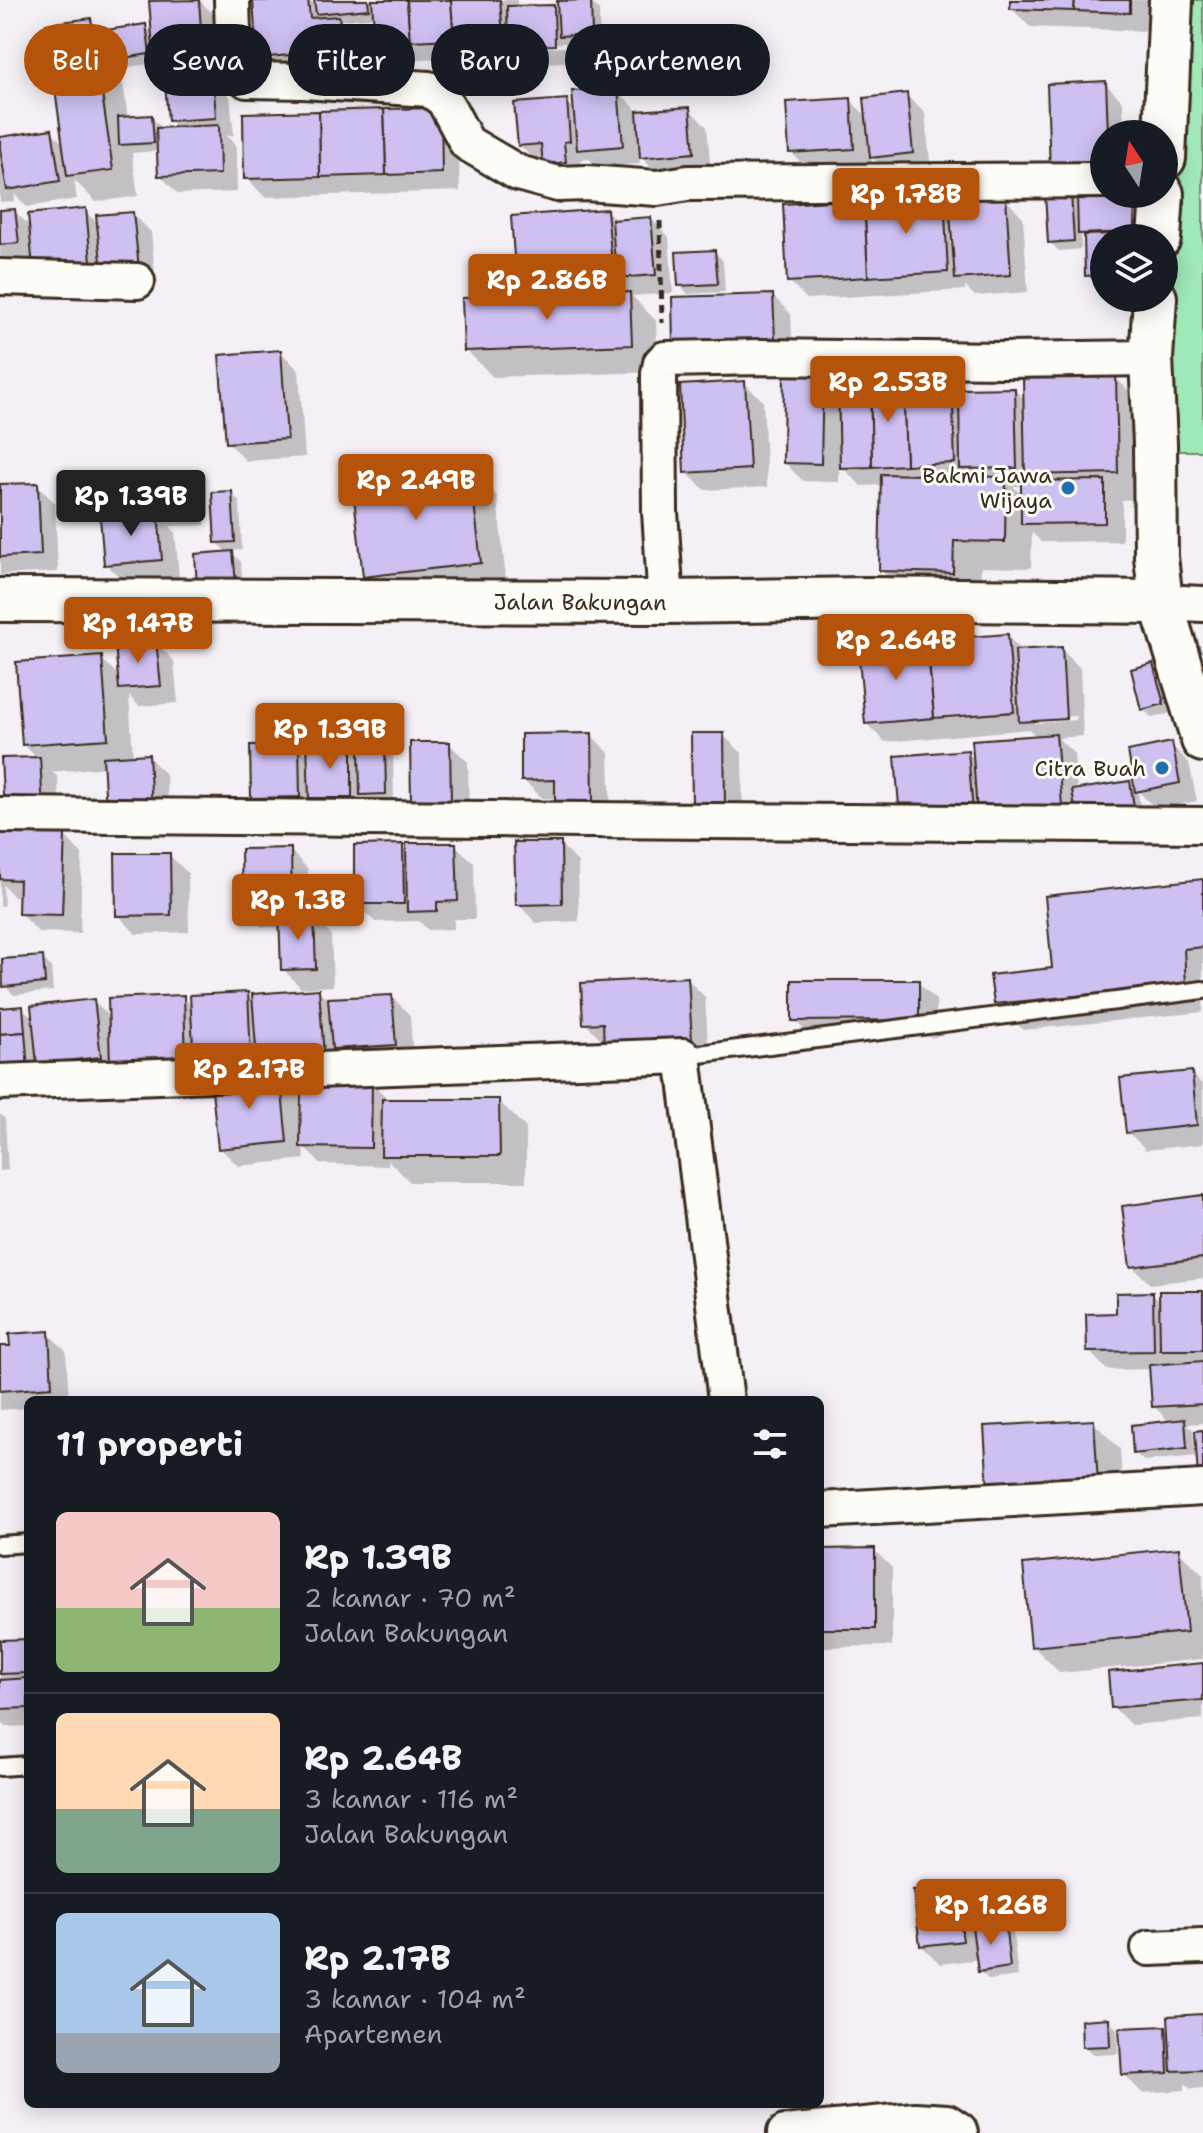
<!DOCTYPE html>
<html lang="id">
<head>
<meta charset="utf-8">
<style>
  body { margin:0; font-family:"Shantell Sans",sans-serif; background:#20242c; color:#f1f3f6; height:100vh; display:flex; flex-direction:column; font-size:30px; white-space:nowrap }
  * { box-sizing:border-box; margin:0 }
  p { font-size:26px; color:#9ea1a6 }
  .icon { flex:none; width:44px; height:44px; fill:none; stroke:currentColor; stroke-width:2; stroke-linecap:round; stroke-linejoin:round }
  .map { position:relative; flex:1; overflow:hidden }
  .details { position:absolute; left:24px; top:1396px; width:800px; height:712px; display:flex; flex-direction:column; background:#171b24; border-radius:12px; box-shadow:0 4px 20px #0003 }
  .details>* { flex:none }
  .banner { position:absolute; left:24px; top:24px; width:800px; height:72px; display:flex; gap:16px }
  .needle { width:52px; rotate:348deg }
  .fabs { position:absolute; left:1090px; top:120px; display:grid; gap:16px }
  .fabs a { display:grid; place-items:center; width:88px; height:88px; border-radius:50%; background:#171b24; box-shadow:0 4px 20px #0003; font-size:40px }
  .price { position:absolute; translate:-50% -68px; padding:0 18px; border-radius:8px; background:#b45309; color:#fff; font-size:26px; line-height:52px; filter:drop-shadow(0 2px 4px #0008) }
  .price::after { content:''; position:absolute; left:50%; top:48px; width:24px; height:18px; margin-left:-12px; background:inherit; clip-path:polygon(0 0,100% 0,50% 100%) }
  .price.on { background:#222; color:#fff }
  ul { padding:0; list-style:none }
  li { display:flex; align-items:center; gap:24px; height:200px; padding:0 32px }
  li+li { border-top:2px solid #363941 }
  li span { display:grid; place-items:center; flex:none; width:224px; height:160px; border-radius:12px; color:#555 }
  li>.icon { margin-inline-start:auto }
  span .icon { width:96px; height:96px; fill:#fffc; stroke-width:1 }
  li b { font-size:34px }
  h2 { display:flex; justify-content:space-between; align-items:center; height:96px; padding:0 32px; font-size:34px }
  .pill { padding:0 28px; border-radius:36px; background:#171b24; box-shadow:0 4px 20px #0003; font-size:28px; line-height:72px }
  .pill.on { background:#b45309; color:#fff }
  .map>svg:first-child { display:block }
</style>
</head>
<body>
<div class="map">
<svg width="1203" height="2133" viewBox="0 0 1203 2133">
  <rect width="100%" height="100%" fill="#f4f0f6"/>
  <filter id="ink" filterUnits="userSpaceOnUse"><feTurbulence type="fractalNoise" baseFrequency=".0125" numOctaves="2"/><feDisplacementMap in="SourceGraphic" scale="16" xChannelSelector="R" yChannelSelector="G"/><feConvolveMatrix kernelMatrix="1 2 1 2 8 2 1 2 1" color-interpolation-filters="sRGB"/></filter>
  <g filter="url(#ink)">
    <polygon fill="#9fe8b7" stroke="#6d896a" stroke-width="2" points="1161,0 1203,0 1203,451 1143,451 1164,298"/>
    <g fill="#0003" fill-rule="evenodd">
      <polygon points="181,0 199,0 216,17 219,62 173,66 156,48 157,63 121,68 128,119 151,117 160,126 161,130 178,129 170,121 212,79 230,97 234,135 227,136 236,145 237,192 178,194 160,175 159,151 132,153 138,196 96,202 74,180 77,199 27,207 14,194 15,201 0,202 0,150 2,152 51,131 65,145 91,20 109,38 145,26 154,35 151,2"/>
      <path d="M284,0H309L317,8L316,0H517V8L554,7L560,14L590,1L599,10L600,42L572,44L573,62L528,63L517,52L395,61L376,43L375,17L341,20L347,26L362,25L371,34L372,73L356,74L347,65V63L329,64L330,71L278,75L259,57L255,2ZM565,43V47L525,48V44Z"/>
      <polygon points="1012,0 1148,0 1147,31 1030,27 1012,9"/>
      <polygon points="1105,83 1123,102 1124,134 1104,134 1070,189"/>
      <polygon points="617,90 636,109 636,113 689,109 707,127 711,171 660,176 639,155 640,164 597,167 589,159 581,160 583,180 538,163 519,145 566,101 576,111"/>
      <polygon points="906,95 925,113 931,171 891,175 871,156 872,167 809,171 791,152 850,100 868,118"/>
      <polygon points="245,115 458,128 460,191 265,197 246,178"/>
      <polygon points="1070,195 1080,204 1133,195 1151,213 1152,238 1104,238 1104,292 1087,275 1086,238 1081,233 1081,249 1059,251 1050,242"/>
      <polygon points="943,197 949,203 1005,199 1023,217 1028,292 975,296 965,286 965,290 807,299 789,281"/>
      <polygon points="14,211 31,227 85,211 99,225 133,214 151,232 156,286 122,289 0,264 0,212"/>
      <polygon points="607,211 618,222 651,219 669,237 673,293 632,296 656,321 658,372 493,377 466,350 533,297 518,282"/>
      <polygon points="715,252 723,261 725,292 688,294 680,285"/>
      <polygon points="773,296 791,314 793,358 674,299"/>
      <polygon points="281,352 299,371 305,457 246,461 228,442"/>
      <path d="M822,372L837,387L951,382L960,391L1014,390L1026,401L1116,378L1143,405L1144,499L1122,500V541L1041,542L1032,532L1031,568L981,567L980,599L908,597L881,570L883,485L861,486L839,464V482L803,481L785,463ZM1013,486H1023V496Z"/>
      <polygon points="744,383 763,401 767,487 705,490 686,472"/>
      <polygon points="470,469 497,496 507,590 392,603 365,576"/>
      <polygon points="186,481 204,499 205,525 170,526 175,532 179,577 125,582 106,564 102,517 96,510"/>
      <polygon points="37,485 55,503 58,572 0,575 0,486"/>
      <polygon points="231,493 240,502 242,550 230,551 241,562 243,592 197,556 228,554 217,542"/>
      <path d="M1007,636L1023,652L1061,649L1080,668L1083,736L1058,738L1074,754L1077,791L1129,783L1137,792L1171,745L1189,763L1197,801L1156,809L1138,791L1141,815L920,836L967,752L976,761L1037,737L1029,729L885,742L867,724ZM1076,716V720L1035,723V719ZM1072,803V807L993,810Z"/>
      <polygon points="155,642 174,661 178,703 139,706 129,696 133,757 148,756 166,775 169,827 106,767 52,772 58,777 60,827 24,829 38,759 24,745 101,658 120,677"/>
      <polygon points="1152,665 1161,674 1171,713 1152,718 1143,709"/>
      <polygon points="591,735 609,753 611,820 576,820 557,798 542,798 523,780"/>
      <polygon points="723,735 742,753 743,821 694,803"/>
      <polygon points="449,744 468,762 469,819 432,820"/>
      <polygon points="298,746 309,757 351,746 361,757 384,746 393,755 394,802 272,816 253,797"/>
      <polygon points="0,833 64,835 82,854 80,933 38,932 20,913 20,897 14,897 3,885 4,906 0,906"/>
      <polygon points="560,844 578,862 579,921 536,923 518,904"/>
      <polygon points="455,845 474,863 475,919 454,919 454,929 428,930 419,921 375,922 356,904 402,846 408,853"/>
      <polygon points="290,850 308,869 309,917 313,916 331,935 333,986 301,988 283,969 281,927 262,927 244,909"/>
      <polygon points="169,855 188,873 189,932 136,934 118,915"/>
      <polygon points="1203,881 1203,1012 1023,1030 996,1003"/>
      <polygon points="42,958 51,967 53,991 14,995 5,986"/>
      <polygon points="687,979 705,997 709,1058 603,1041 585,1023"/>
      <polygon points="918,982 936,1000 936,1037 813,1038 794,1020"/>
      <polygon points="318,991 328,1000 392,997 410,1015 413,1062 282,1078 298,1094 300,1116 371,1082 390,1101 499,1101 526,1128 526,1182 410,1182 388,1160 388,1166 321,1164 303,1147 305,1159 238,1166 220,1148 213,1082 0,1090 0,1010 22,1008 35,1020 94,1001 110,1018 183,997 193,1007 247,994 255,1002"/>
      <polygon points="1191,1073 1203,1085 1203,1144 1146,1150 1128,1132"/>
      <polygon points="0,1114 5,1119 8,1170 0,1171"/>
      <polygon points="1203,1197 1203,1278 1150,1284 1132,1266"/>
      <polygon points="1203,1293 1203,1423 1186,1424 1193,1430 1194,1446 1198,1446 1203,1432 1199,1456 1144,1461 1135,1453 1170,1423 1154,1406 1151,1369 1107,1370 1089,1351 1118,1315 1152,1294 1161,1303"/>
      <polygon points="48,1333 66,1351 69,1400 28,1400 28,1408 0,1410 0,1348 12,1348"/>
      <polygon points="1093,1422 1120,1449 1124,1510 1016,1517 990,1490"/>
      <polygon points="874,1550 892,1568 892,1646 822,1647 820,1645 820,1551"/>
      <polygon points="1178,1550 1203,1575 1203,1659 1060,1673 1033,1646"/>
      <polygon points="28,1641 28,1726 6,1727 0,1721 0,1642"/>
      <polygon points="1203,1665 1203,1719 1131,1725 1113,1707"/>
      <polygon points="955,1887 973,1905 976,1928 1004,1924 1013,1933 1018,1976 989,1980 980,1971 979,1959 940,1964 922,1946"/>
      <polygon points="1203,2016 1203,2088 1191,2089 1185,2083 1185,2090 1142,2093 1124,2074 1165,2028 1171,2034"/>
      <polygon points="1108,2020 1117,2029 1118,2054 1093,2055 1084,2046"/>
    </g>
    <g fill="#cfc0f2" stroke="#3b2a1e" stroke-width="2">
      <polygon points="199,0 202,44 153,48 149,1"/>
      <polygon points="308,0 310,18 339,16 342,44 312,47 313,53 257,58 253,1"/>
      <polygon points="314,0 368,0 369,9 316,14"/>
      <polygon points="372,0 407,0 410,41 375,44"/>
      <polygon points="407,0 451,0 454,39 410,41"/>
      <polygon points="451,0 500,0 503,35 454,39"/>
      <polygon points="591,0 592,34 559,36 557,1"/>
      <polygon points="1010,0 1075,0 1074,11 1010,9"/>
      <polygon points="1075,0 1130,0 1130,13 1074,11"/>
      <polygon points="554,5 555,45 508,46 507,6"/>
      <polygon points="91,18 113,170 67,176 46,24"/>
      <polygon points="363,23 364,65 345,66 343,24"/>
      <polygon points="146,24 150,54 109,60 106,30"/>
      <polygon points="213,77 216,118 168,121 165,82"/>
      <polygon points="1106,81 1108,134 1104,134 1104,170 1050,172 1047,84"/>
      <polygon points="618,88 623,146 577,150 572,91"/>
      <polygon points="907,93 913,153 870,158 864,98"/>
      <polygon points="851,98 854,149 789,153 786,102"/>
      <polygon points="567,99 570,141 564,142 566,162 543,165 541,144 518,146 514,103"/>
      <polygon points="690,107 694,153 640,158 637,111"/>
      <polygon points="441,108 442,173 386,175 384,109"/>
      <polygon points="384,109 386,175 320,177 319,111"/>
      <polygon points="319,111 320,177 244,179 243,113"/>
      <polygon points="152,115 154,143 119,145 118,117"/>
      <polygon points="219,125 220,174 158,176 156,128"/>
      <polygon points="52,129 60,181 7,190 0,149 0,137"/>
      <polygon points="1071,193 1074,241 1048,243 1045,194"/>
      <polygon points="1134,194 1135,232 1078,234 1077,195"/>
      <polygon points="944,195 948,272 868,277 864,199"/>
      <polygon points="1006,197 1011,275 955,279 949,200"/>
      <polygon points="864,199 868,277 787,282 783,204"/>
      <polygon points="86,208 91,262 33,268 28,214"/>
      <polygon points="15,209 19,243 0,245 0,210"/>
      <polygon points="607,209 613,275 516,283 511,216"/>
      <polygon points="133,212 139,268 102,271 96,215"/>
      <polygon points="651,217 656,275 616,278 612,220"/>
      <polygon points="1146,233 1146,238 1104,238 1104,275 1085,276 1084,235"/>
      <polygon points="715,250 718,284 678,286 676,252"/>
      <polygon points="630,292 632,345 464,351 462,298"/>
      <polygon points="773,294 775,340 673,344 672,297"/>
      <polygon points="281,350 287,439 226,443 219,355"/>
      <polygon points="784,370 823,370 821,464 783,463"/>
      <polygon points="1116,376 1118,473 1025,475 1023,377"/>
      <polygon points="952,379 955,463 906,465 903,382"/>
      <polygon points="745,381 750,469 684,473 680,385"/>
      <polygon points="903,382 906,465 872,467 870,383"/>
      <polygon points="870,383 872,467 840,468 838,385"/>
      <polygon points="1015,388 1017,468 960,469 959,389"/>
      <polygon points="470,467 481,563 363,577 352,480"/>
      <polygon points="881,474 1006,477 1005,542 954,541 953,573 879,571"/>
      <polygon points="187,479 188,507 94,511 92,483"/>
      <polygon points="1105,480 1105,523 1021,524 1021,481"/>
      <polygon points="38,483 41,555 0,557 0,484"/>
      <polygon points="232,491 235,542 215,543 212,492"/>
      <polygon points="158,511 162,560 104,565 100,517"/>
      <polygon points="233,551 236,584 197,587 195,554"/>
      <polygon points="1008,634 1014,712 934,718 927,640"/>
      <polygon points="156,640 161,686 119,689 115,644"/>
      <polygon points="927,640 934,718 865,724 858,647"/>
      <polygon points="1062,647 1066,719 1019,722 1015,650"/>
      <polygon points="102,656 108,739 22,745 16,662"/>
      <polygon points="1153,663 1164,704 1141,710 1131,669"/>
      <polygon points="592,733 593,802 555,803 555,780 521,781 521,734"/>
      <polygon points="691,733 724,733 725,803 692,804"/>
      <polygon points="1056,734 1062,806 977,813 972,740"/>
      <polygon points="410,742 450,742 451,802 411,803"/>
      <polygon points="1172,742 1180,783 1135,792 1128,751"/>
      <polygon points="299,744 300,797 251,798 250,745"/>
      <polygon points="352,744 352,798 309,798 307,745"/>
      <polygon points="385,744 386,794 360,795 359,745"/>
      <polygon points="968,750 973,813 900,819 895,756"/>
      <polygon points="149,754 152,810 106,812 103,757"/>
      <polygon points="40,757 43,809 4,812 1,758"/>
      <polygon points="1130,781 1134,807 1076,815 1072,790"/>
      <polygon points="0,831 65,833 62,915 18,914 19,880 0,879"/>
      <polygon points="514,842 561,842 562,904 516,905"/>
      <polygon points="406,843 456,843 458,901 437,902 437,911 407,912"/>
      <polygon points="403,844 404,904 354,904 354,845"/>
      <polygon points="291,848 292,909 242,909 241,849"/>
      <polygon points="115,853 170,853 171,915 116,916"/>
      <polygon points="1203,879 1203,947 1184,949 1186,985 994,1004 990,975 1052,968 1045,896"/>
      <polygon points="314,914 316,969 281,970 279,915"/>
      <polygon points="43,956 45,983 3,987 2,959"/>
      <polygon points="688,977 692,1041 604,1046 603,1023 583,1024 581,983"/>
      <polygon points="792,980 919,980 919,1020 792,1021"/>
      <polygon points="319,989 324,1056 257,1061 252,994"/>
      <polygon points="248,992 251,1059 194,1062 190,995"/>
      <polygon points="184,995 186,1062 110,1065 108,998"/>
      <polygon points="392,995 396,1045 332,1049 328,998"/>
      <polygon points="94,999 101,1057 37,1064 31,1006"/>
      <polygon points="23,1006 25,1032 0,1034 0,1008"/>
      <polygon points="25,1032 28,1069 0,1071 0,1034"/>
      <polygon points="1192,1071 1197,1125 1126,1133 1120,1078"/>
      <polygon points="280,1073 287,1142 218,1149 211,1080"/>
      <polygon points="301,1079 372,1080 371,1148 300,1147"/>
      <polygon points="382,1099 499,1099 500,1156 381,1156"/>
      <polygon points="1203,1195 1203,1258 1130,1267 1122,1206"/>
      <polygon points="1159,1291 1203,1291 1203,1350 1160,1350"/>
      <polygon points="1153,1292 1154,1351 1087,1352 1086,1314 1116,1313 1116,1293"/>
      <polygon points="49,1331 52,1387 0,1391 0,1346 10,1346 9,1334"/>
      <polygon points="1203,1361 1203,1404 1152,1407 1149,1365"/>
      <polygon points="1185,1419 1187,1448 1133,1454 1131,1425"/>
      <polygon points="1094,1420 1098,1483 988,1490 984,1426"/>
      <polygon points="1203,1430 1203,1477 1198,1478 1195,1431"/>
      <polygon points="875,1548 875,1629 820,1629 820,1549"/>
      <polygon points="1179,1548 1187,1632 1031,1647 1023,1564"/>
      <polygon points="28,1639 28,1673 0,1674 0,1640"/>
      <polygon points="1203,1663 1203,1700 1111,1708 1108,1672"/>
      <polygon points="28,1678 28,1708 0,1709 0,1680"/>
      <polygon points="956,1885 963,1941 920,1946 913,1890"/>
      <polygon points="1005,1922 1010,1967 978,1972 972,1926"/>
      <polygon points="1203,2014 1203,2070 1171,2071 1168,2016"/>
      <polygon points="1109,2018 1110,2046 1082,2047 1081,2020"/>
      <polygon points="1166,2026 1168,2073 1122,2075 1119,2028"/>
    </g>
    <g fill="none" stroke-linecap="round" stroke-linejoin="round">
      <g stroke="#3b2a1e" stroke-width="22">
        <g id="service">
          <polyline points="683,1056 1203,990"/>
          <polyline points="0,1545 28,1543"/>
          <polyline points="0,1767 28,1765"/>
        </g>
      </g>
      <g stroke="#3b2a1e" stroke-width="40">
        <g id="minor">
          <path d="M232,0C233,22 231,65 247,80L303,81L429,89L444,100L467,143L518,173L558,184L586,183L657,188L688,183L1104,180"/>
          <polyline points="0,277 137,281"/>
          <polyline points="666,602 660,512 659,374 661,363 665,359 762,357 1003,360 1151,358"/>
          <polyline points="1161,602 1203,604"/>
          <polyline points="0,815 1203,825"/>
          <polyline points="0,1082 683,1056 726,1400"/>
          <polyline points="820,1510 1203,1488"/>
          <polyline points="1149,1948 1203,1946"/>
          <polyline points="785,2133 915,2120 947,2122 959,2130 960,2133"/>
        </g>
      </g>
      <g stroke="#3b2a1e" stroke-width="48">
        <g id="tertiary">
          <polyline points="1164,158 1171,0"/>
          <polyline points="1159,238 1162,194"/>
          <polyline points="1155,298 1151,358 1155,444 1156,557 1161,602 1203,740"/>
          <path id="s1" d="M0,600L666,602L868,599L1161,602"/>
        </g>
      </g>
      <polyline stroke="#3b2a1e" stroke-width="5" stroke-dasharray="8 6" stroke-linecap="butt" points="660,221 662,323"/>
      <use href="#service" stroke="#fdfcf7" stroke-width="16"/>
      <use href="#minor" stroke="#fdfcf7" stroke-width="34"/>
      <use href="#tertiary" stroke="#fdfcf7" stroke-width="42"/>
    </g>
  </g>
  <g fill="#1f6fb2" stroke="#fdfcf7" stroke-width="3">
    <circle cx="1068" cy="488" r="8"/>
    <circle cx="1162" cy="768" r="8"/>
  </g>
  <g text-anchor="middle" stroke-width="6" stroke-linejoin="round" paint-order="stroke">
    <g font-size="22" fill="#3b2a1e" stroke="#fdfcf7" text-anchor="end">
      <text x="1052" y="483">Bakmi Jawa<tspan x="1052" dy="25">Wijaya</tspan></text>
      <text x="1146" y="776">Citra Buah</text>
    </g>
    <g font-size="22" fill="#3b2a1e" stroke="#fdfcf7">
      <text dy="8" stroke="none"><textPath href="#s1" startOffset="580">Jalan Bakungan</textPath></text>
    </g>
  </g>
</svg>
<div class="fabs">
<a><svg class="needle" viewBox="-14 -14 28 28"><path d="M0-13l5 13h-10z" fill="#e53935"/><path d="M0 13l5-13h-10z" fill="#9ea1a6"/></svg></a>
<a><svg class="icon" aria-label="layers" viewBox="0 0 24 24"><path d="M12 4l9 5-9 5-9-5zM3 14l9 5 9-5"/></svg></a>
</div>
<b class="price" style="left:906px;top:236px">Rp 1.78B</b>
<b class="price" style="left:547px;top:322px">Rp 2.86B</b>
<b class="price" style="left:888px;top:424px">Rp 2.53B</b>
<b class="price" style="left:416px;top:522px">Rp 2.49B</b>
<b class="price on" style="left:131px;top:538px">Rp 1.39B</b>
<b class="price" style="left:138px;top:665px">Rp 1.47B</b>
<b class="price" style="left:896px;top:682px">Rp 2.64B</b>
<b class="price" style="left:330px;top:771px">Rp 1.39B</b>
<b class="price" style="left:298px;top:942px">Rp 1.3B</b>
<b class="price" style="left:249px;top:1111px">Rp 2.17B</b>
<b class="price" style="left:991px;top:1947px">Rp 1.26B</b>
<div class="banner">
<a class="pill on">Beli</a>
<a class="pill">Sewa</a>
<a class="pill">Filter</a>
<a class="pill">Baru</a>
<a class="pill">Apartemen</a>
</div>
<section class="details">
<h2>11 properti<svg class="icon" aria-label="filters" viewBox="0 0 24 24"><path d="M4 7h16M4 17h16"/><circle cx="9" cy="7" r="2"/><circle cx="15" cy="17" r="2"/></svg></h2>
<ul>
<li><span style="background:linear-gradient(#f6c9c9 60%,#8fb573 0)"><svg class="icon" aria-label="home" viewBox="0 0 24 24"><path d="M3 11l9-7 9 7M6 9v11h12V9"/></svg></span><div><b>Rp 1.39B</b><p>2 kamar · 70 m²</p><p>Jalan Bakungan</p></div></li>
<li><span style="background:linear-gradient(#ffd9b3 60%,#7fa58c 0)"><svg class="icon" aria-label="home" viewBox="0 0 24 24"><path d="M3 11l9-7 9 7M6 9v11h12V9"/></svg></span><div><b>Rp 2.64B</b><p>3 kamar · 116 m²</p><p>Jalan Bakungan</p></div></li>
<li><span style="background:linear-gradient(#a9c7e8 75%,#9aa5b1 0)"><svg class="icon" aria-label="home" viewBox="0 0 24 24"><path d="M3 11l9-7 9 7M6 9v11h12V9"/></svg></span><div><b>Rp 2.17B</b><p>3 kamar · 104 m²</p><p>Apartemen</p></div></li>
</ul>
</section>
</div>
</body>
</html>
